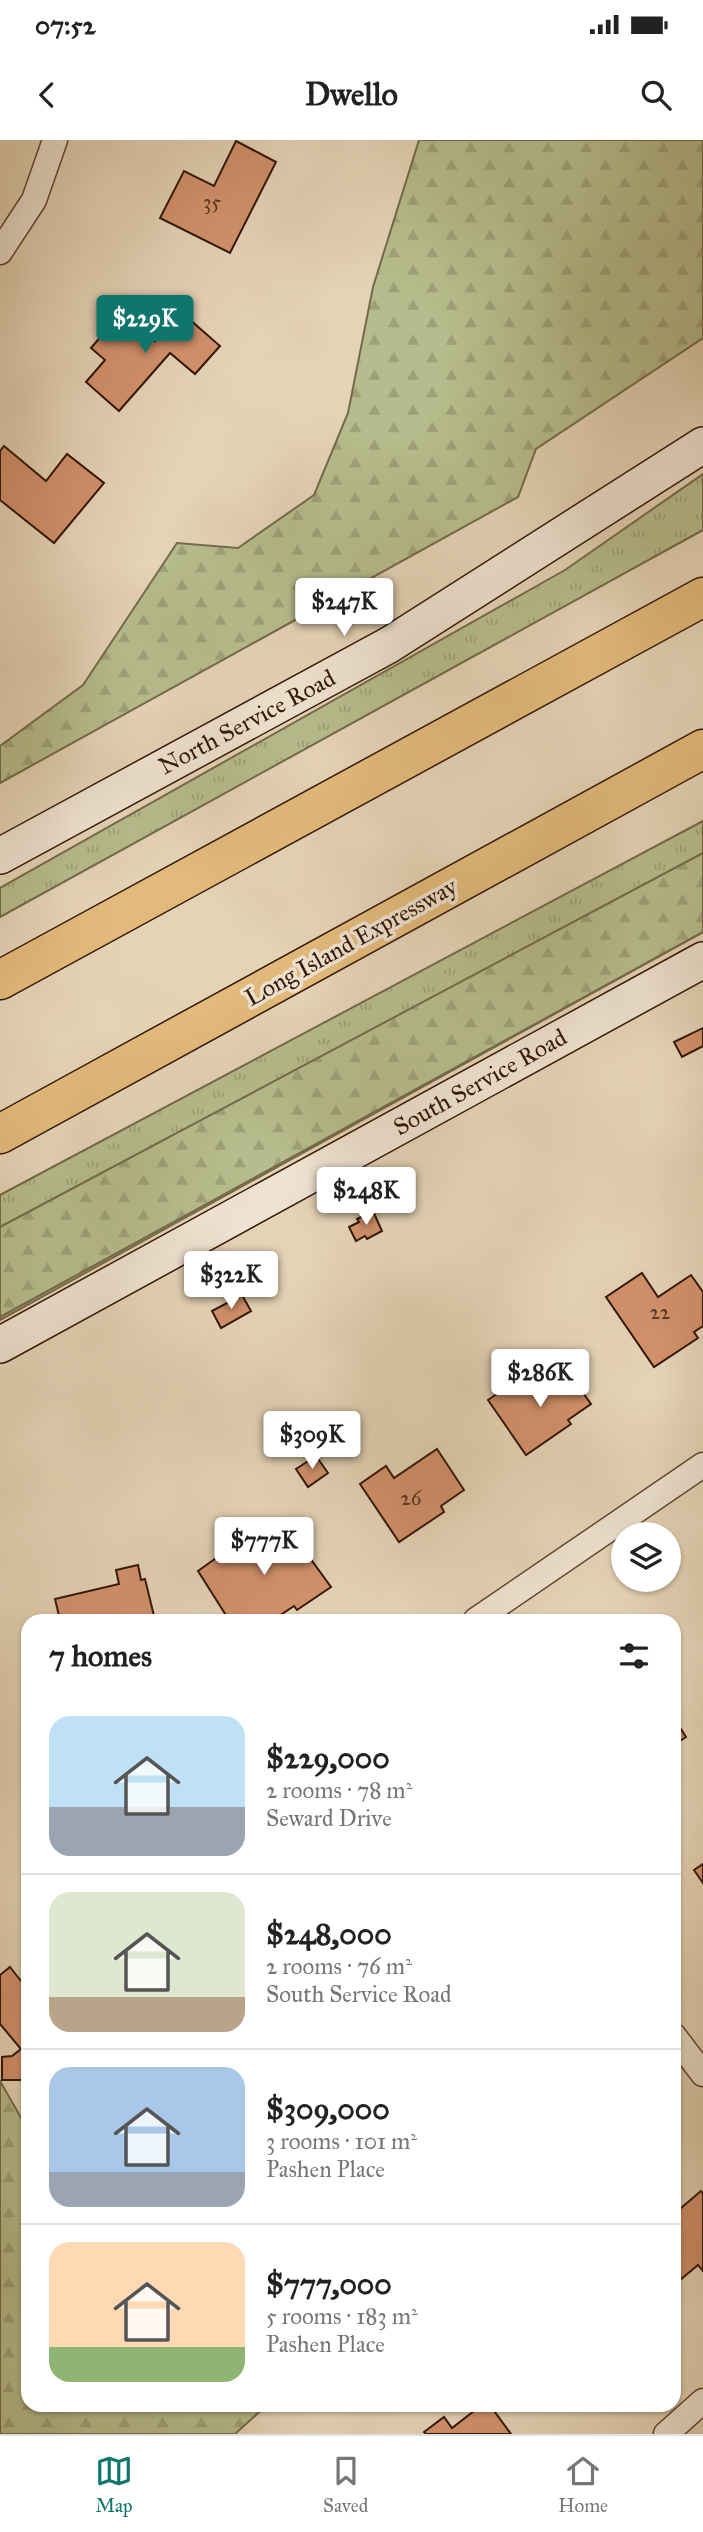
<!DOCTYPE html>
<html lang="en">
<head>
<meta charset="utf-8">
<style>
  body { margin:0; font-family:"IM FELL Great Primer",serif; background:#f2f2f2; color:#222; height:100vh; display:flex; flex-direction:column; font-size:26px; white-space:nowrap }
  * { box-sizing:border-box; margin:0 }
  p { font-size:23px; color:#767676 }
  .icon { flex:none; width:38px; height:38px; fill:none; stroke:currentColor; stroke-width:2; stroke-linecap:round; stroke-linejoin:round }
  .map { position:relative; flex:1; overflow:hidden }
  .panel { position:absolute; left:21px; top:1474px; width:660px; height:798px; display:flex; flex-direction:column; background:#fff; border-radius:21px; box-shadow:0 2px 5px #0004 }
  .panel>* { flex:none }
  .tools { position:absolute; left:611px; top:1382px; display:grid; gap:14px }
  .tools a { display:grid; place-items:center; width:70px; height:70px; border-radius:50%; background:#fff; box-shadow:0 2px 5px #0004; font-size:35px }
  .price { position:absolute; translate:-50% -60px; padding:0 16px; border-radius:7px; background:#fff; color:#222; font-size:23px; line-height:46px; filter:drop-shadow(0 2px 4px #0008) }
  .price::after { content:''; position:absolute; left:50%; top:42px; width:21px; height:16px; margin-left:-10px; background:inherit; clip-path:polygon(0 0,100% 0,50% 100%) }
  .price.on { background:#0f766e; color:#fff }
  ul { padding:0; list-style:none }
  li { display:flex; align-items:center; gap:21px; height:175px; padding:0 28px }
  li+li { border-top:2px solid #e0e0e0 }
  li span { display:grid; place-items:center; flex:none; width:196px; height:140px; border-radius:21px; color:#555 }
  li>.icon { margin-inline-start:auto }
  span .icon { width:84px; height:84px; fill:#fffc; stroke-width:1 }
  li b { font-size:30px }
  h2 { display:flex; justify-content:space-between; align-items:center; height:84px; padding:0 28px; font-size:30px }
  .status { display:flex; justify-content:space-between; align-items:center; height:49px; padding:0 35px; background:#fff; direction:ltr }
  .status svg { height:19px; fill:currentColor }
  header { display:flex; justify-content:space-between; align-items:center; height:91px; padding:0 28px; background:#fff; font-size:32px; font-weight:700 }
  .dock { display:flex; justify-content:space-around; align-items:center; height:98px; border-top:2px solid #e0e0e0; background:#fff; font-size:19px; color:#767676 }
  .dock a { display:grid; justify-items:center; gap:4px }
  .dock .on { color:#0f766e }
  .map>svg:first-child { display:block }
</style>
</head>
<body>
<div class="status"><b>07:52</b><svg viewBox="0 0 49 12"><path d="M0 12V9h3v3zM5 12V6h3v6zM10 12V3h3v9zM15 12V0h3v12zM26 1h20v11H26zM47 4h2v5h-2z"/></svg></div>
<header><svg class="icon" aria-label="back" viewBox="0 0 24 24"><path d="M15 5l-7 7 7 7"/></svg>Dwello<svg class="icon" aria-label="search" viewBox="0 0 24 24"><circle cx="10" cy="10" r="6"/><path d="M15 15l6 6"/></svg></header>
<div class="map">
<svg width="703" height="2294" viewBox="0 0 703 2294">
  <defs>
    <pattern id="grass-tufts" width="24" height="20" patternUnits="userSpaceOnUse" patternTransform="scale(1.75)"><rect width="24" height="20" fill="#b6bc8d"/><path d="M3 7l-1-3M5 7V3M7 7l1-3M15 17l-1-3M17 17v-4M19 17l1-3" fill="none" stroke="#9da178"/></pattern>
    <pattern id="forest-firs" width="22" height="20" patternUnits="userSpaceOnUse" patternTransform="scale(1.75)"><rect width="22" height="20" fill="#b6bc8d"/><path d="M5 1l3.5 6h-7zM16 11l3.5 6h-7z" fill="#9da178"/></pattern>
  </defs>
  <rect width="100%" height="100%" fill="#e5d3b6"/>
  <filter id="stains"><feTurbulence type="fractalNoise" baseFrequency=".00286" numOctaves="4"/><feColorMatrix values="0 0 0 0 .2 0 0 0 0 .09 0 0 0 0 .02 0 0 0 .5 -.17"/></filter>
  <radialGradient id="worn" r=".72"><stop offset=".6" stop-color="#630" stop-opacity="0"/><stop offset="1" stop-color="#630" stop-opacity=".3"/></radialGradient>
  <g fill="url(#grass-tufts)" stroke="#746a4a" stroke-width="2">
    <polygon points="703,334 703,390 0,777 0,748 565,430"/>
    <polygon points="703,681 703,792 0,1180 0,1055"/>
  </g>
  <g fill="url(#forest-firs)" stroke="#746a4a" stroke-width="2">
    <polygon points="419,0 703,0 703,198 536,309 518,357 0,643 0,606 83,545 177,403 238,408 314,355 348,273 373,147"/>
    <polygon points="703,713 703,792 0,1177 0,1087"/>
    <polygon points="0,1941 28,1990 28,2264 267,2265 235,2294 0,2294"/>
  </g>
  <g fill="#d2916c" stroke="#331706" stroke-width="2">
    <polygon points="236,1 276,22 230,113 160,78 184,31 214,46"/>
    <polygon points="122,172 155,201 181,172 220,206 195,234 170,213 119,271 86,242 105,220 91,208"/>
    <polygon points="4,306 46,341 67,314 104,343 54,403 0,360 0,311"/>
    <polygon points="703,888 703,906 682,917 674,902"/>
    <polygon points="373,1071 382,1091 367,1099 365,1096 356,1101 349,1087 359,1082 357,1079"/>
    <polygon points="642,1133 658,1157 691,1135 703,1152 703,1186 694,1192 698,1198 654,1227 606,1157"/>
    <polygon points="242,1155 251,1171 221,1188 212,1171"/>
    <polygon points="563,1225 591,1264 568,1280 571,1284 526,1315 488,1260 513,1243 520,1254"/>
    <polygon points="437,1309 464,1350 441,1366 444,1372 399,1402 360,1344 386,1326 394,1338"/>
    <polygon points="316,1316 328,1333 308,1347 296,1329"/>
    <polygon points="272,1383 280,1384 287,1395 291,1392 331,1447 297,1470 294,1466 273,1480 229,1480 198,1431 240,1401 243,1404"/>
    <polygon points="138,1425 141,1440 145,1439 155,1480 60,1480 55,1459 119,1444 116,1430"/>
    <polygon points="674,1578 686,1597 674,1605"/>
    <polygon points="703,1724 703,1743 694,1730"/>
    <polygon points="10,1827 28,1850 28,1934 21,1940 2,1940 2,1917 12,1916 21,1909 0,1884 0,1835"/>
    <polygon points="701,2051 703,2054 703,2131 698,2125 674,2145 674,2074"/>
    <polygon points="483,2264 489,2264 511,2294 426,2294 424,2292 444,2277 452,2288"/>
  </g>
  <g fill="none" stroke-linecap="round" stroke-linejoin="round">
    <g stroke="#604632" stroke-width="27">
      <g id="street">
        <polyline points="0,112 34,60 55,0"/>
        <polyline points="476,1480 703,1325"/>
        <polyline points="674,1896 703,1934"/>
        <polyline points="666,2294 703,2261"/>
      </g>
    </g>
    <g stroke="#331706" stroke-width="38">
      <g id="secondary">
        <polyline points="0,716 389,505 703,305"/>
        <polyline points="0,1205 703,820"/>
      </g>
    </g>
    <g stroke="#331706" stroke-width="41">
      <g id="highway">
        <polyline points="0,840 703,457"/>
        <polyline points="0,994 703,609"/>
      </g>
    </g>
    <use href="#street" stroke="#eee2d0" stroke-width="24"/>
    <use href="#secondary" stroke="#eee2d0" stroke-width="35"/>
    <use href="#highway" stroke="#e2ba7b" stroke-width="38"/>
  </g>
  <g text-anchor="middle" stroke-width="7" stroke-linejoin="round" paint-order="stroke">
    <g font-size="21" fill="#5b3620">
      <text x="212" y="69">35</text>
      <text x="660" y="1179">22</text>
      <text x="411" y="1365">26</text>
    </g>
    <g font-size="24" fill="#331706" stroke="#eee2d0">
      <text transform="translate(247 582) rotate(-28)" y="8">North Service Road</text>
      <text transform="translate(351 802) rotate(-29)" y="8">Long Island Expressway</text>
      <text transform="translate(480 942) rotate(-29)" y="8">South Service Road</text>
    </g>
  </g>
  <rect width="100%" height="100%" filter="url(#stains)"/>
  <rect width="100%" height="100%" fill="url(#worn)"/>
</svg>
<div class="tools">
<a><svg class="icon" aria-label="layers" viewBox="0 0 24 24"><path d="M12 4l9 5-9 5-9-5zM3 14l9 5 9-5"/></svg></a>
</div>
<b class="price on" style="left:145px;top:215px">$229K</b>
<b class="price" style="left:344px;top:498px">$247K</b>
<b class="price" style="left:366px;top:1087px">$248K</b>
<b class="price" style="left:231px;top:1171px">$322K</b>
<b class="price" style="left:540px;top:1269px">$286K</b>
<b class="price" style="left:312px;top:1331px">$309K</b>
<b class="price" style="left:264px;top:1437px">$777K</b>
<section class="panel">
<h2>7 homes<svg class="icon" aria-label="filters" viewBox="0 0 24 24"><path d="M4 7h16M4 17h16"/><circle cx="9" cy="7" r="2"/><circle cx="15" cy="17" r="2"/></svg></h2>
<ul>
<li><span style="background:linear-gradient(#bfe0f5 65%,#9aa5b1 0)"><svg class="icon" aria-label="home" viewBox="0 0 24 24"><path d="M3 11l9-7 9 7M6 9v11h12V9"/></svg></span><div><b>$229,000</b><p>2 rooms · 78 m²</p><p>Seward Drive</p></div></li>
<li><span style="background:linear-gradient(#dfe7d0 75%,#b9a48a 0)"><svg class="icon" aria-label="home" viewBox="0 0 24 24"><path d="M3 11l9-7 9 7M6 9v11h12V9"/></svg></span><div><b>$248,000</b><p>2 rooms · 76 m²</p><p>South Service Road</p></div></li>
<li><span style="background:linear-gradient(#a9c7e8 75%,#9aa5b1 0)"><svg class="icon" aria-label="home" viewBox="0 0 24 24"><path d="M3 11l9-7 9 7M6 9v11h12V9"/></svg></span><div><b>$309,000</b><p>3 rooms · 101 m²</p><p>Pashen Place</p></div></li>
<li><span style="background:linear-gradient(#ffd9b3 75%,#8fb573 0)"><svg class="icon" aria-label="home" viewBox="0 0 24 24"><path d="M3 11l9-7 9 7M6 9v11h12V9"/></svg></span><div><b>$777,000</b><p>5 rooms · 183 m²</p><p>Pashen Place</p></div></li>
</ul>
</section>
</div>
<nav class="dock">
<a class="on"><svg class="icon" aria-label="map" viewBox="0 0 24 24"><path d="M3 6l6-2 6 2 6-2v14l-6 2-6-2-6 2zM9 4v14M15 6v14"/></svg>Map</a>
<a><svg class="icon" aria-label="saved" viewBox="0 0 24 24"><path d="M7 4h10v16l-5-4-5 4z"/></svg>Saved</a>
<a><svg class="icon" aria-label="home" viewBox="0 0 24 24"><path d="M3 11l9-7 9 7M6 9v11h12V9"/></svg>Home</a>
</nav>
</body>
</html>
